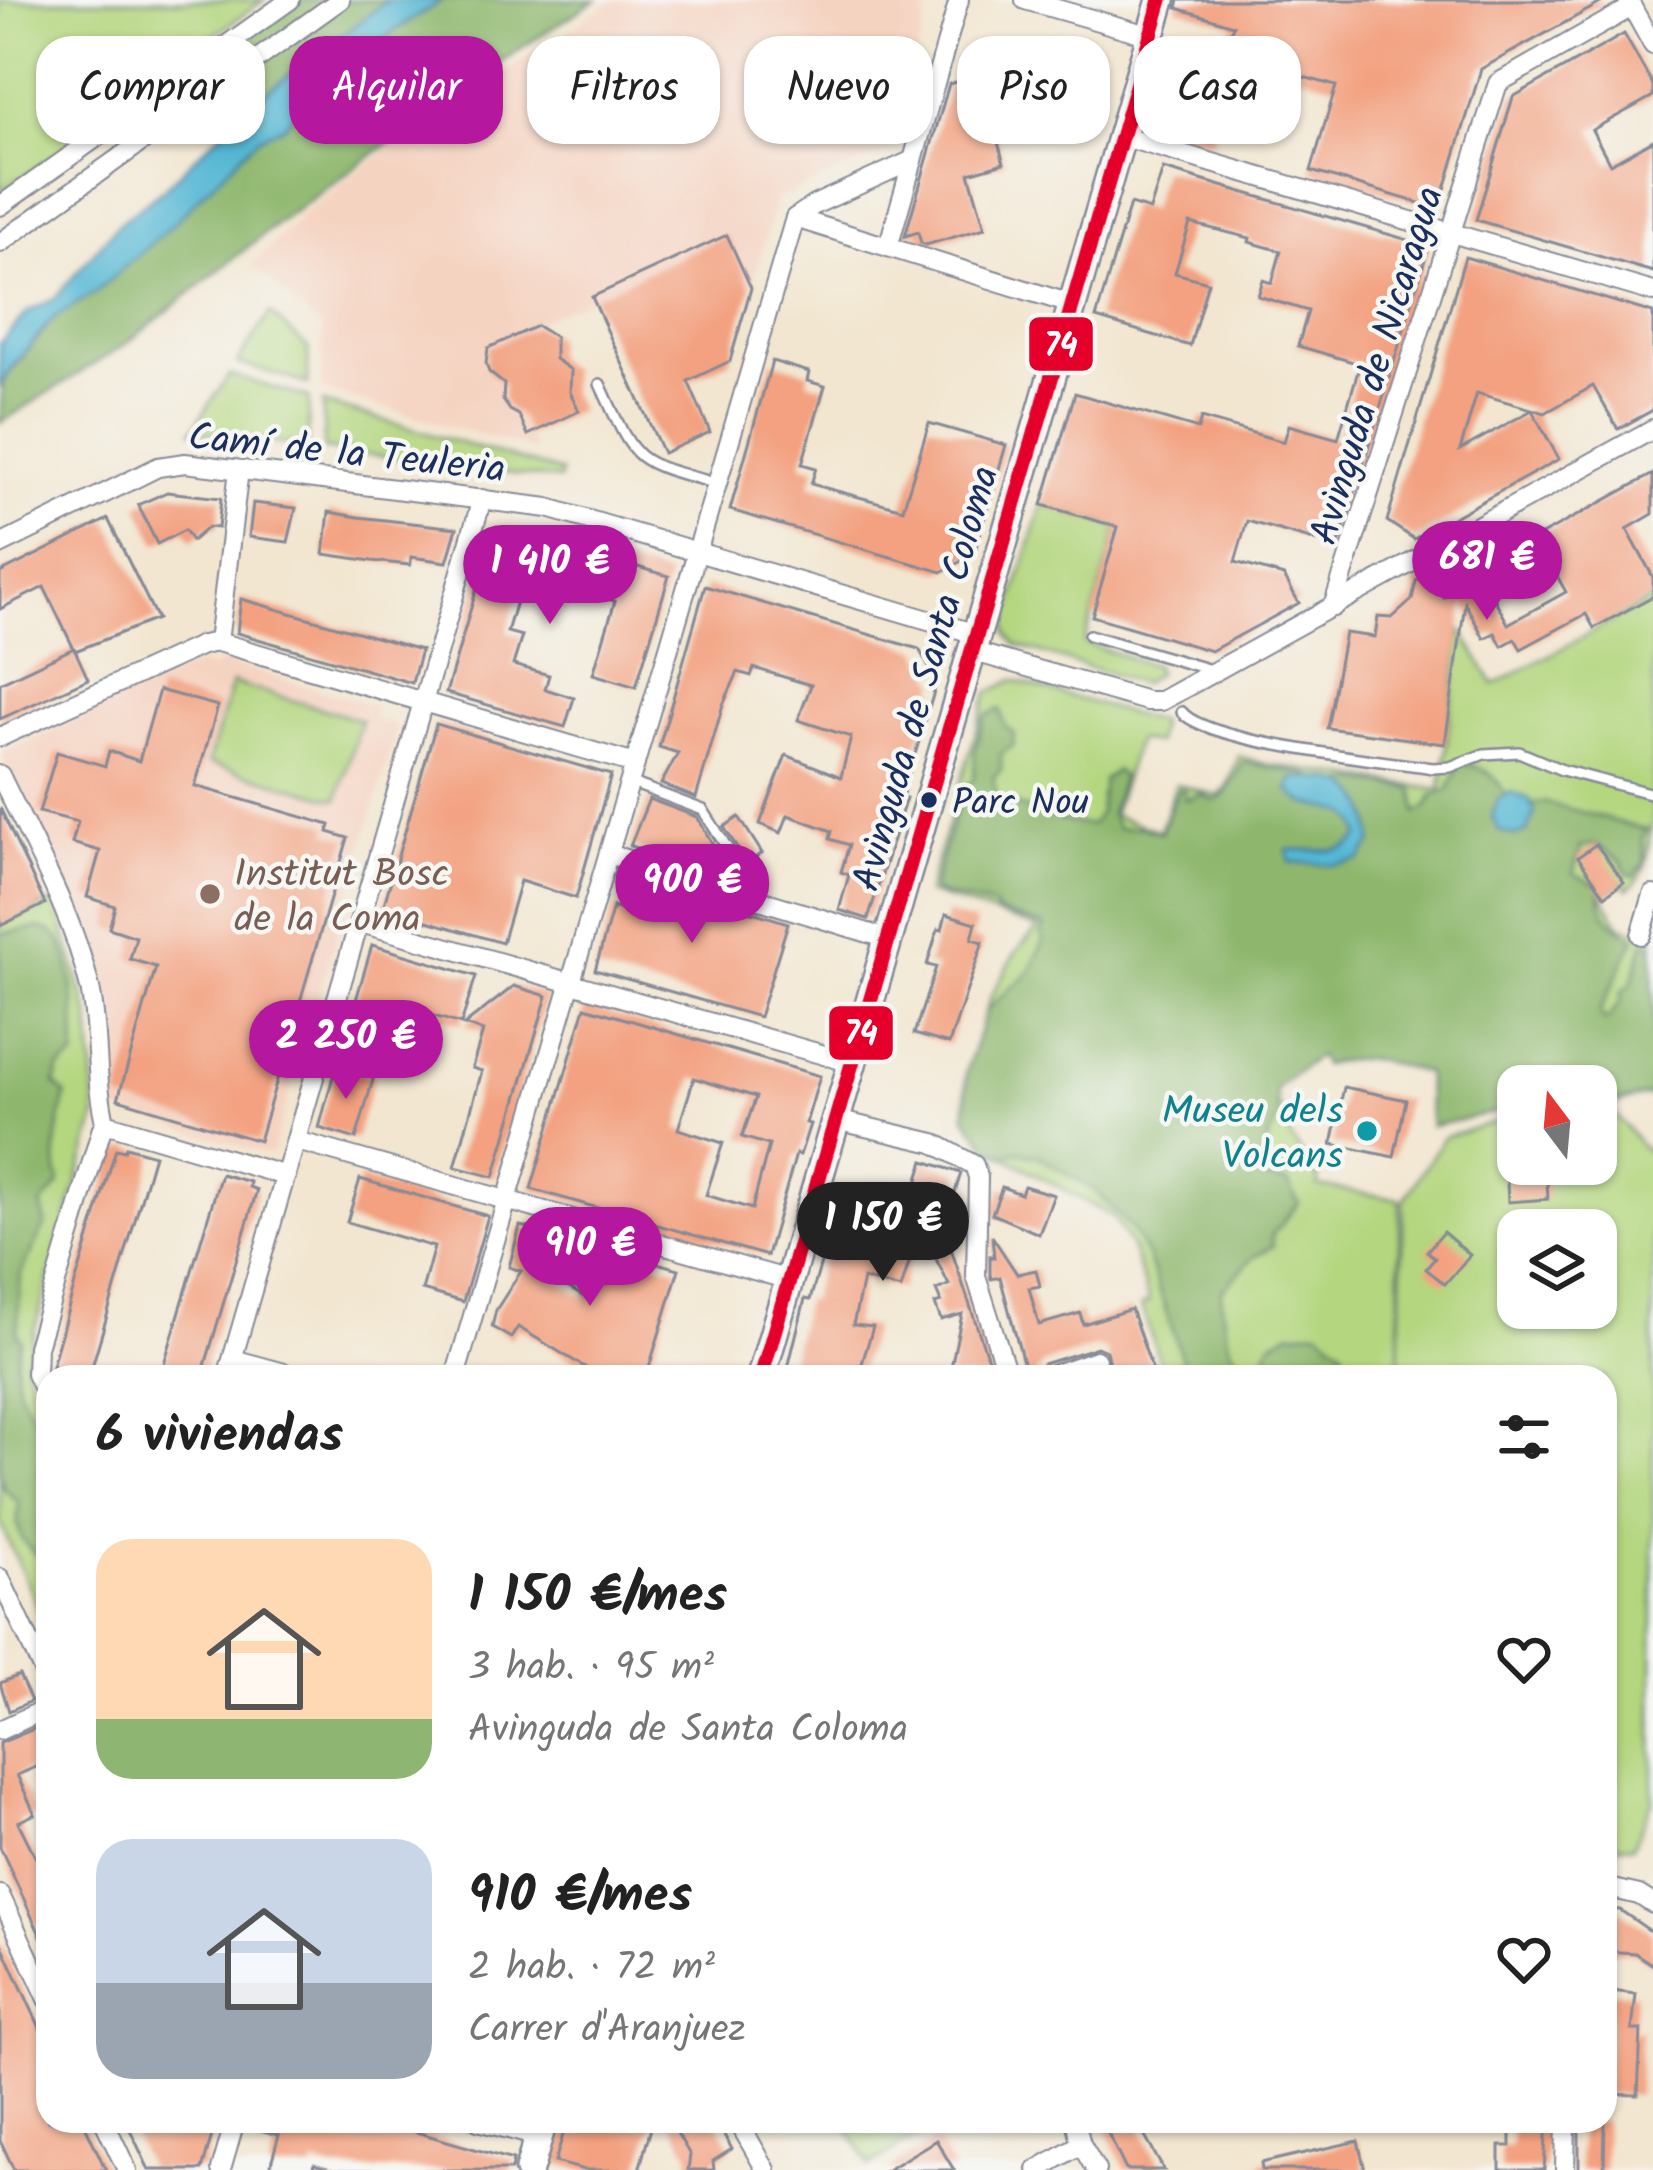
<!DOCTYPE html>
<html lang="es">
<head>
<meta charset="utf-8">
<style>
  body { margin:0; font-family:Kalam,sans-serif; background:#f6f6f6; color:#222; height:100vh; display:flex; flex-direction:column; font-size:45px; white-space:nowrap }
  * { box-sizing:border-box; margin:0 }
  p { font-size:39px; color:#767676 }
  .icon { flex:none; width:66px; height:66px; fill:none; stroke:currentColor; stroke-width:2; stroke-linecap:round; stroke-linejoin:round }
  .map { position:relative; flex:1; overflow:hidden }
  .panel { position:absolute; left:36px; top:1365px; width:1581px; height:768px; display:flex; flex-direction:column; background:#fff; border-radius:36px; box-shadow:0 3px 9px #0004 }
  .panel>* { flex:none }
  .hud { position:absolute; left:36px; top:36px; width:1581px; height:108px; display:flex; gap:24px }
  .needle { width:78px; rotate:344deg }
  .controls { position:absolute; left:1497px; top:1065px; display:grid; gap:24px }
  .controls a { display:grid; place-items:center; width:120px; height:120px; border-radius:24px; background:#fff; box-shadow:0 3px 9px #0004; font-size:60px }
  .price { position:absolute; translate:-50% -102px; padding:0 27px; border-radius:42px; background:#b5179e; color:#fff; font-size:39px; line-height:78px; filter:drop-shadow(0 3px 6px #0008) }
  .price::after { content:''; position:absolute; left:50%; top:72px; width:36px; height:27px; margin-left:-18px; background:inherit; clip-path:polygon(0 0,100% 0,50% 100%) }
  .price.current { background:#222; color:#fff }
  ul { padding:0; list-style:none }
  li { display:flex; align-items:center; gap:36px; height:300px; padding:0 60px }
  li span { display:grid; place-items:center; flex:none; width:336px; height:240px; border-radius:36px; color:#555 }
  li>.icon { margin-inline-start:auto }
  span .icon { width:144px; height:144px; fill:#fffc; stroke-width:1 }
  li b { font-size:51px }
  h2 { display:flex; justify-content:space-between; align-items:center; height:144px; padding:0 60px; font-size:51px }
  .pill { padding:0 42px; border-radius:36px; background:#fff; box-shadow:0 3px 9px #0004; font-size:42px; line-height:108px }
  .pill.current { background:#b5179e; color:#fff }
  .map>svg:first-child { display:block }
</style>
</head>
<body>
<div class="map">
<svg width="1653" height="2170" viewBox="0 0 1653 2170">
  <rect width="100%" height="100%" fill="#f6f6f2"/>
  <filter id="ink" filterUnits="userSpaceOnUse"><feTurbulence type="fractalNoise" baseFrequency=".00833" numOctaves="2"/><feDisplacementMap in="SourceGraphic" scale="24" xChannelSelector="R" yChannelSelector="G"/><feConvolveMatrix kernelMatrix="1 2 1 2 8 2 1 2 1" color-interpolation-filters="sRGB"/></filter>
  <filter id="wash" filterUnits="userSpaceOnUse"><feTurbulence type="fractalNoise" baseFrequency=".004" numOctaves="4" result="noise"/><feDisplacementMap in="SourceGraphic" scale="48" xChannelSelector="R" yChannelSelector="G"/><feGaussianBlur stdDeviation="2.7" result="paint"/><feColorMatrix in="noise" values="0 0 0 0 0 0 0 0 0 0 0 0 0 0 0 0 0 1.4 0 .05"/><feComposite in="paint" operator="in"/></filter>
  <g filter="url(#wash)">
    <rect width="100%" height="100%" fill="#f2e6d0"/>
    <g fill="#f5d3c1">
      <polygon points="614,0 918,0 927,14 893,148 776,200 751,288 727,235 537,322 538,325 487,349 489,372 502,380 503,400 510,410 519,414 534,450 322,390 322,328 252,265 305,212 393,145"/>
      <polygon points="218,661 376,706 373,718 398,726 271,1155 115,1110 111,1028 87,932 32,809 26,806 2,754 198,664 215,669"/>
    </g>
    <g fill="#b3d67e" stroke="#67826e" stroke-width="3" fill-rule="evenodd">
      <polygon points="0,0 264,0 186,55 191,66 0,191"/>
      <polygon points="270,313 308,348 308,384 237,363"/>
      <polygon points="229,375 309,398 308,447 192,430"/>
      <polygon points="323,403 561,472 559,480 324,449"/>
      <polygon points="1042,505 1118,527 1084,643 1155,666 1157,673 1142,684 1016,645 1008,635 1007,620"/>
      <path d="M1653,599V821C1645,847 1653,870 1628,889L1623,883L1603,897L1620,925L1653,936V1094L1597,1108L1617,1116L1645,1150L1653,1147V1800L1633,1846L1605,1844V1377H1165L1141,1306L1149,1302L1133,1251L1113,1217L989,1148L966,1117V1072L990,998L1016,952L1038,928L927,893L988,693L1013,680L1159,722L1156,743L1137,740L1112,815L1160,831L1176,784L1218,796L1226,789L1239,756L1265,764L1441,790L1461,629L1494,685ZM1319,1056L1323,1065C1361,1053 1389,1062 1426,1073L1431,1126L1518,1108V1086H1596V1164H1518V1116L1444,1137L1404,1200L1399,1374L1400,1199L1318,1186L1319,1176L1312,1174V1168L1291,1138L1288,1113L1277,1105L1276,1088C1281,1083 1312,1060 1319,1056ZM1518,1230H1596V1308H1518Z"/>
      <polygon points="232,683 361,720 337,800 208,763"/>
      <polygon points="55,901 90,1017 96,1117 25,1363 35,1398 48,1412 47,1627 0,1523 0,919 3,924"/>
      <polygon points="843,2121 942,2121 870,2165"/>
    </g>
    <g fill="#8eb76d" stroke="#547366" stroke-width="3">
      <polygon points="286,0 388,0 248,106 226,128 191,66"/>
      <polygon points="443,0 596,0 521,48 279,222 126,344 0,423 3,381 53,319 102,287 259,137 283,127 323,82 359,64 382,38"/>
      <path d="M1000,709L1005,726L1014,734L1013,746L1001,754V770L993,777L997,800C1028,807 1058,824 1091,825L1099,814L1103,780L1116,770L1122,777L1110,814L1118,828L1140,827L1161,833L1178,790H1184L1186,800L1201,794L1214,801L1224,796L1244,762L1309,775L1330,787L1357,781L1409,788L1414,790L1417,813L1427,807L1433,795L1448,791L1459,765C1486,761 1505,786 1511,809L1499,823L1510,829L1517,805L1544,802L1647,830L1642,838L1645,862L1634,876L1626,873L1621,861L1596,844L1581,847L1573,873L1601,886C1596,914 1614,926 1635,938L1600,1011L1603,1019L1609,1018L1621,1001V992L1632,983L1644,941L1653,943V1094L1596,1107V1086H1518V1108L1431,1126L1426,1073C1389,1062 1361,1053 1323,1065L1319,1056L1313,1059L1276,1088L1278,1116L1264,1150L1269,1166L1263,1173L1266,1179L1288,1183L1299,1203L1272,1235L1273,1246L1254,1257L1221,1291C1223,1323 1226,1363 1259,1375L1270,1343L1290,1332L1319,1330L1343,1349L1346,1377H1188L1148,1257L1131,1228L1094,1190L1038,1156L1018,1152L1006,1155L989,1148L966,1117V1072L987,1009L1030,972L1044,940L1041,935L1044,926L996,912L995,907L934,893L933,888L960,797L974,777L975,749L985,716Z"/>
      <path d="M37,928C48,930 56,932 61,942C74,966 77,1031 75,1058L59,1069L55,1084L66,1095C58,1126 51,1152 60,1184L41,1205L46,1223L21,1274L17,1333L21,1340C7,1384 25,1404 48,1436V1560C22,1551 14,1528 19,1503L5,1490L0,1474V934Z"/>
    </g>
    <g fill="#55b7d4" stroke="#387399" stroke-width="3">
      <polygon points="388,0 443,0 382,39 359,64 323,82 283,127 259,137 167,230 97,291 53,319 8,372 0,388 0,343 29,311 54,299 118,224 162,190 248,106"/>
      <path d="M1293,778C1347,777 1370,785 1373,842L1360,860L1333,865L1290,862L1287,850C1312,847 1340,859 1360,837C1356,804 1328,811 1305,803C1302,802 1290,792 1288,790Z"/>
      <polygon points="1511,792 1529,799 1535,812 1527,832 1514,836 1499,831 1492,817 1498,799"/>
    </g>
    <g id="blocks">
      <g fill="#f3a180" fill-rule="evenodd">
        <polygon points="1179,0 1606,0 1481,69 1439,209 1311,171 1336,86 1225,55 1233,25 1177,8"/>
        <polygon points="1624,34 1653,85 1653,96 1592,130 1610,164 1653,140 1653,272 1476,220 1513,97"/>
        <polygon points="1015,70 1023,98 988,108 1004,163 969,173 985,228 926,245 921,243 918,232 905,236 949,84 991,72 992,77"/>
        <polygon points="1164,89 1222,106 1212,142 1153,125"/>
        <polygon points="1163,169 1429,246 1338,547 1247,521 1235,562 1284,576 1299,603 1211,651 1092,616 1118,527 1042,505 1075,393 1198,429 1201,418 1284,442 1289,425 1338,439 1360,364 1298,346 1308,311 1258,296 1263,280 1272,283 1281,251 1249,242 1250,238 1190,223 1175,273 1208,282 1190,346 1096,318 1130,204 1150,210"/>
        <polygon points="727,235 751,288 730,361 688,381 710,432 663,453 592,297"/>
        <polygon points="1465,257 1653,313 1653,410 1618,429 1593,386 1545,413 1477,393 1460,450 1532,410 1559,459 1414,539 1387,521"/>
        <polygon points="537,326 555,337 555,359 571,370 570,392 579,411 528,435 519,415 510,410 503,400 504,384 489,372 486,364 488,348"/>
        <polygon points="772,361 809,372 807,381 825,386 802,464 816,468 811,484 903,509 929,423 1006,445 974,554 942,572 730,510"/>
        <polygon points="1653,474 1653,514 1627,529 1653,577 1653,596 1594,628 1586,614 1521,649 1515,639 1502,646 1495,633 1484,638 1465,603 1445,744 1327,728 1345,633 1375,637 1378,617 1392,618 1412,600 1416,581 1431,574 1444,597 1482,576 1508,624 1566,592 1536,538"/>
        <polygon points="167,492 221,498 218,528 208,527 192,541 185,530 157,544 138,505"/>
        <polygon points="253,503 296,508 288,542 249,537"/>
        <polygon points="329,512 358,517 457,528 447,562 411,557 410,565 372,561 324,554"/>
        <polygon points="108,519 157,619 75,651 44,587 0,609 0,573"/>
        <polygon points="493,533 522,537 517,556 552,566 558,544 669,576 636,687 593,674 615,601 523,577 507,632 522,636 513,665 549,675 545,689 574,698 565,727 446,693"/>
        <polygon points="705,586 919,649 937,682 902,797 906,798 868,919 839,910 849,875 841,872 849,845 830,839 832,831 788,815 781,833 760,824 786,755 841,777 851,737 798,720 811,685 754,668 751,676 738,672 723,705 696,798 661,784 678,753 659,747"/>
        <polygon points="241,599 421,650 412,683 237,633"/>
        <polygon points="74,648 88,679 0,719 0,683"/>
        <polygon points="159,690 218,706 195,786 330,825 328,832 348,838 259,1141 118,1099 156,967 130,959 136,937 109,928 115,906 87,897 100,851 72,843 78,822 39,812 57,752 105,766 109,751 139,761"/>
        <polygon points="436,724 611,775 576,898 520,881 502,943 383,908"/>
        <polygon points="649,799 697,817 732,877 630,846"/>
        <polygon points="0,808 45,904 0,926"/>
        <polygon points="739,817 762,853 747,863 724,827"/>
        <polygon points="1596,844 1624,882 1605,896 1578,857"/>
        <polygon points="632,875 788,923 759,1017 595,970 613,907 621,910"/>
        <polygon points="946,914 976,923 972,939 983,942 949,1044 914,1034 936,967 927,965 938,929 942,930"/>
        <polygon points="372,945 476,976 461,1024 397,1005 386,1042 347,1031"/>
        <polygon points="514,986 547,996 494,1177 455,1167 482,1071 472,1068 483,1031 464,1025"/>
        <path d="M585,1007L820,1076L806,1123L810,1124L800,1155L796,1154L767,1256L531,1189ZM694,1078L756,1097L742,1137L769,1145L752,1209L706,1195L723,1143L678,1129Z"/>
        <polygon points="336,1065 374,1076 356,1139 319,1128"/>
        <polygon points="1344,1087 1406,1100 1394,1157 1332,1144"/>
        <polygon points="126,1147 154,1155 109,1309 89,1377 58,1377 61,1369 52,1366 75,1284 116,1149 124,1151"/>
        <polygon points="924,1161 961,1173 944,1228 994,1377 949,1377 962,1314 941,1320 935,1304 941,1302 936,1290 949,1285 920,1227 901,1289 863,1279 853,1325 873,1327 858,1377 806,1377 787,1372 805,1299 810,1300 837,1209 902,1228"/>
        <polygon points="1506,1164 1546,1164 1548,1199 1508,1202"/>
        <polygon points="221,1174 250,1182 249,1187 257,1190 204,1369 196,1368 193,1377 160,1377"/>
        <polygon points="360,1179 488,1216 463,1302 422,1290 434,1247 347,1222"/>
        <polygon points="1024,1186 1054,1195 1039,1234 992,1214 1002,1187 1021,1194"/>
        <polygon points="520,1226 546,1232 536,1268 584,1297 598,1247 679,1269 646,1377 601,1377 518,1327 511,1338 492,1327 496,1310 521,1271 509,1267"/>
        <polygon points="1443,1232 1470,1255 1445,1284 1426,1269 1435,1258 1427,1251"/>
        <polygon points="992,1236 1017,1274 1036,1270 1040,1286 1029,1288 1039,1325 1080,1313 1083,1324 1131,1309 1152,1369 1129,1377 1088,1377 1101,1372 1109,1364 1106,1351 1097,1347 1043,1364 1034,1377 1027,1377 1000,1277 991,1279 990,1274 990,1256 994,1257"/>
        <polygon points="19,1675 31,1701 9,1711 0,1683"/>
        <polygon points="43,1725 48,1737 48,1762 17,1775 35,1814 18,1822 48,1882 48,1952 0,1847 0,1743"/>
        <polygon points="1605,1909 1620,1910 1653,1933 1653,1965 1635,1953 1605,1951"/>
        <polygon points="0,1941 48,2045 48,2121 83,2121 106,2170 14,2170 0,2140"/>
        <polygon points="1611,1991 1636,1994 1632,2030 1641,2030 1638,2095 1605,2094"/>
        <polygon points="126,2121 216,2121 202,2170 149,2170"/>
        <polygon points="248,2121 378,2121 513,2160 511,2170 334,2170 314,2164 312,2170 269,2170 279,2135 247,2127"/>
        <polygon points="567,2121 653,2121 639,2170 584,2170 555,2162"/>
        <polygon points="670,2121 716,2121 732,2149 713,2161 714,2170 688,2170 690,2155"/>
        <polygon points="1102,2121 1136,2121 1164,2170 1126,2170"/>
        <polygon points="1511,2121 1547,2121 1544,2170 1500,2170 1500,2146 1511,2146"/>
        <polygon points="1579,2121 1605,2121 1604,2170 1579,2170"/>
        <polygon points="936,2140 954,2170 887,2170"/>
        <polygon points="1358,2141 1365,2170 1262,2170 1261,2163"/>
      </g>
    </g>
  </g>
  <g filter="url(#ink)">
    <use href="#blocks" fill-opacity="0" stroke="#868a97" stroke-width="3"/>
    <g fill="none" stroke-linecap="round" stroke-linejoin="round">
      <g stroke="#868a97" stroke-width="14">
        <g id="lane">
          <path d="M600,384C637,464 630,460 715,483"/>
          <polyline points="1089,635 1211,670"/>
          <path d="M1182,712C1207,743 1385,761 1433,768L1450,767L1484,754L1519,752L1562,770L1653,794"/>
          <polyline points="632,783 703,810 759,898"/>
        </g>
      </g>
      <g stroke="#868a97" stroke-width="22">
        <g id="street">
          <polyline points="1025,0 1151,36"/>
          <polyline points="1628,0 1653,45"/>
          <polyline points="1124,137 1653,292"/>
          <polyline points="0,206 290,0"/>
          <polyline points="795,218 1074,305"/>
          <polyline points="795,218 814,205 911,161"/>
          <polyline points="0,243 340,0"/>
          <polyline points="888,247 959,0"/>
          <polyline points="0,545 158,467 185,463 548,508 976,634"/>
          <polyline points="1333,607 1498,83 1632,7"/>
          <polyline points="218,642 239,470"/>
          <polyline points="971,651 1147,701 1161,701 1653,429"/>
          <polyline points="0,737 202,645 218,642 635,764"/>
          <path d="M0,775C33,844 72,912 90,988C100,1033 94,1081 106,1126"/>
          <polyline points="609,854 888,939"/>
          <polyline points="361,923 852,1063"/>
          <polyline points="1641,935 1653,895"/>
          <polyline points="836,1120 934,1143 974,1165 978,1177 976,1276 1008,1377"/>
          <polyline points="297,1141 789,1280"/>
          <polyline points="233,1359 299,1377"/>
          <polyline points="227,1377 482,499"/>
          <polyline points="455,1377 795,218"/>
          <polyline points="1047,1377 1096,1360"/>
          <polyline points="48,1399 36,1374 37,1347 102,1128 112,1125 286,1176"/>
          <polyline points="0,1578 48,1681"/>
          <polyline points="0,1730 48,1708"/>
          <polyline points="1605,1887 1639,1895 1653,1904"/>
          <polyline points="0,1895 48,1999"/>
          <polyline points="104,2121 127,2170"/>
          <polyline points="478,2121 539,2137"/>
          <polyline points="738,2121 766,2170"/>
          <polyline points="1075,2121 1081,2144 1096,2170"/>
          <polyline points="221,2170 235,2121"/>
          <polyline points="1037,2170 1081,2144"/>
          <polyline points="1565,2170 1566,2121"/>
        </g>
      </g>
      <g stroke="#868a97" stroke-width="32">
        <g id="secondary">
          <polyline points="761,1377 1161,0"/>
          <polyline points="529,2170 543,2121"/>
        </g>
      </g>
      <use href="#lane" stroke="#fff" stroke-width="9"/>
      <use href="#street" stroke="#fff" stroke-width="18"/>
      <use href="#secondary" stroke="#fff" stroke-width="27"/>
      <g stroke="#f6f6f2" stroke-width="24">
        <polyline id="bus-1" points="761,1377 1161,0"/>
      </g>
      <use href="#bus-1" stroke="#e4002b" stroke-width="15"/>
    </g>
  </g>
  <circle fill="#1b2f5e" stroke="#f6f6f2" stroke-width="4.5" cx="929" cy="800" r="10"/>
  <circle fill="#8d6e63" stroke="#f6f6f2" stroke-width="4.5" cx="210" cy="894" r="12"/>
  <circle fill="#0f9aa8" stroke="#f6f6f2" stroke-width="4.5" cx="1367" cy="1131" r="12"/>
  <g text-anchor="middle" stroke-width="9" stroke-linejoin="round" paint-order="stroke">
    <g font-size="36" fill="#1b2f5e" stroke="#f6f6f2" text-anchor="start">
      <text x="952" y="814">Parc Nou</text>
    </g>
    <g font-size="39" fill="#1b2f5e" stroke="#f6f6f2">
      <text transform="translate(1375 365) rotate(-73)" y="14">Avinguda de Nicaragua</text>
      <text transform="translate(347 451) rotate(6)" y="14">Camí de la Teuleria</text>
      <text transform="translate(924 678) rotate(-74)" y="14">Avinguda de Santa Coloma</text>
    </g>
    <g font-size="39" fill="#785e54" stroke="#f6f6f2" text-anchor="start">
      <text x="234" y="886">Institut Bosc<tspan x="234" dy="45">de la Coma</tspan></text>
    </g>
    <g font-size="39" fill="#0d838f" stroke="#f6f6f2" text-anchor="end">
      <text x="1343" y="1123">Museu dels<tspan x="1343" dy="45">Volcans</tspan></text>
    </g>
  </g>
  <g stroke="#f6f6f2" stroke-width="4.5">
    <rect x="1027" y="315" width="68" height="58" rx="12" fill="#e4002b"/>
    <rect x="827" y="1004" width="68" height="58" rx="12" fill="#e4002b"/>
  </g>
  <g font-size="33" text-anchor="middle" font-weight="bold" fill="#fff">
    <text x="1061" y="356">74</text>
    <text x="861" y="1044">74</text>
  </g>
</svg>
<div class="controls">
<a><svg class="needle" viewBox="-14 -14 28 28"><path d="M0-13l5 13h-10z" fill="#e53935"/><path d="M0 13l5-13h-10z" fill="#767676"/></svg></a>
<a><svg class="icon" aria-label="layers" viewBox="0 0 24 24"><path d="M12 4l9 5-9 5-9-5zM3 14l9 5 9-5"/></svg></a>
</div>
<b class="price" style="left:1487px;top:623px">681 €</b>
<b class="price" style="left:550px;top:627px">1 410 €</b>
<b class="price" style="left:692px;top:946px">900 €</b>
<b class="price" style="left:346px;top:1102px">2 250 €</b>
<b class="price current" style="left:883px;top:1284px">1 150 €</b>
<b class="price" style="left:590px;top:1309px">910 €</b>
<div class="hud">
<a class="pill">Comprar</a>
<a class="pill current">Alquilar</a>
<a class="pill">Filtros</a>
<a class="pill">Nuevo</a>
<a class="pill">Piso</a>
<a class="pill">Casa</a>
</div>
<section class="panel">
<h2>6 viviendas<svg class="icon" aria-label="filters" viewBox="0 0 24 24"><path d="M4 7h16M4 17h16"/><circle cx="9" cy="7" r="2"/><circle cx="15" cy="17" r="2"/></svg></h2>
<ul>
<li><span style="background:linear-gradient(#ffd9b3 75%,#8fb573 0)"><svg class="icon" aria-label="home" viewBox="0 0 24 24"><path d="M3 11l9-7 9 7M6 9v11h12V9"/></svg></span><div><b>1 150 €/mes</b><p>3 hab. · 95 m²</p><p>Avinguda de Santa Coloma</p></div><svg class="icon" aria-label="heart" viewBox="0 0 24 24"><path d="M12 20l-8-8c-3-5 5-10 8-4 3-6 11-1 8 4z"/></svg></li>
<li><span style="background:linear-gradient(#c9d6e8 60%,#9aa5b1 0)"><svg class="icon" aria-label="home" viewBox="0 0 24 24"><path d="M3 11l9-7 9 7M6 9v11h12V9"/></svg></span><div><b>910 €/mes</b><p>2 hab. · 72 m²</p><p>Carrer d'Aranjuez</p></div><svg class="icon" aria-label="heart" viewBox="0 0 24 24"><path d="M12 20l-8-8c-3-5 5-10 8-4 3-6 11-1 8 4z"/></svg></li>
</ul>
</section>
</div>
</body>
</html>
